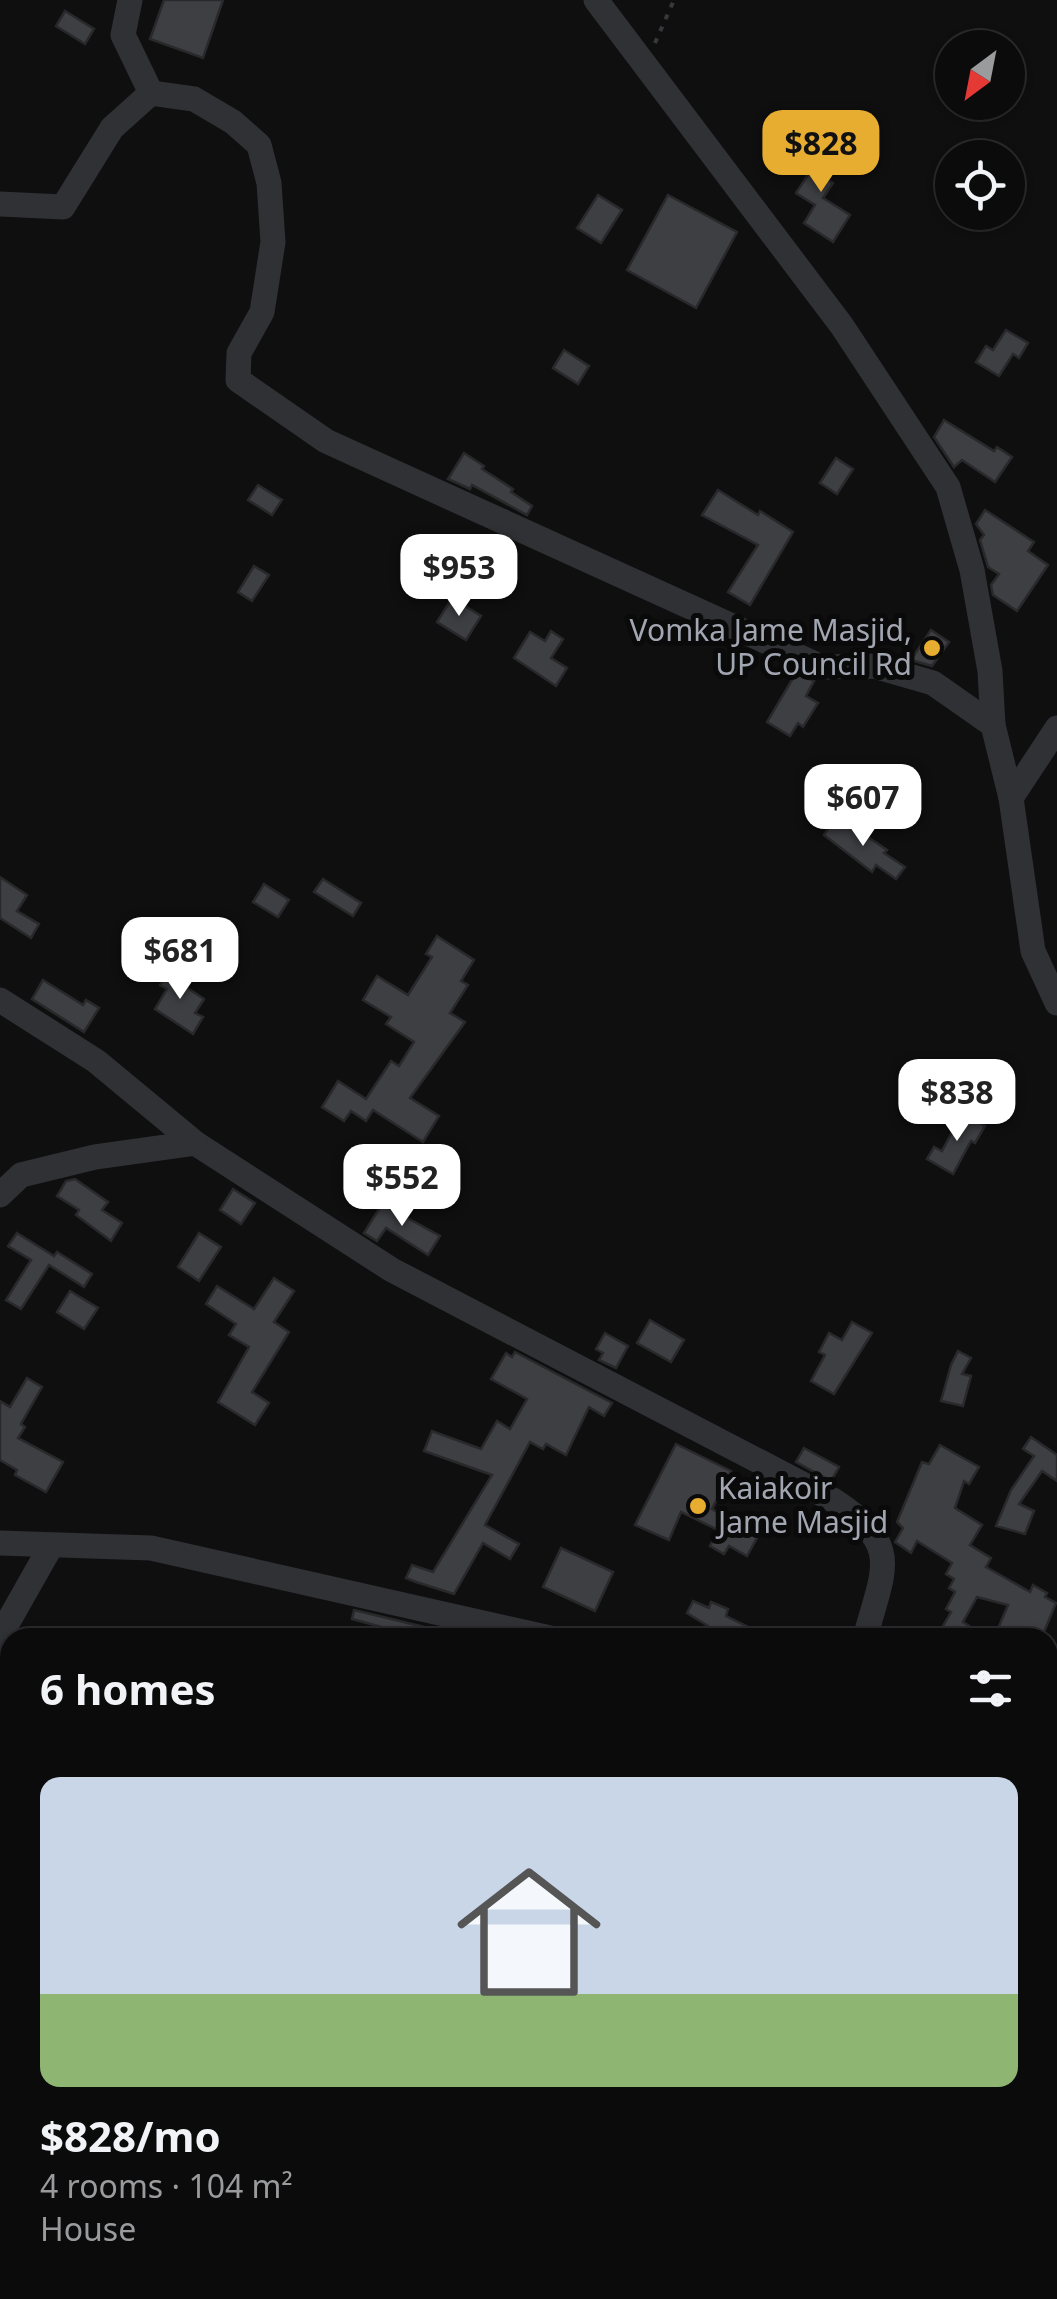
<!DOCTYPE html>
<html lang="en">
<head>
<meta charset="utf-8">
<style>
  body { margin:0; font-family:"Noto Sans",sans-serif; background:#19191a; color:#f1f3f6; height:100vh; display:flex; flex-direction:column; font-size:38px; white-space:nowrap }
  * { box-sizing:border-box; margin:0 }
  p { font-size:32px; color:#9a9b9d }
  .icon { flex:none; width:55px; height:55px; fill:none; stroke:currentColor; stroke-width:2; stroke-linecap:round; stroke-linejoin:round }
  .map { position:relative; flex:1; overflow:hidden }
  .drawer { position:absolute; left:0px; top:1628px; width:1058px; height:672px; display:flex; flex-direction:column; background:#0b0b0c; border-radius:30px 30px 0 0; box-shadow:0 2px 8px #0004,0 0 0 2px #2b2b2d }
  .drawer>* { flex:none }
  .needle { width:65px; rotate:212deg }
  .controls { position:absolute; left:935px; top:30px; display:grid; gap:20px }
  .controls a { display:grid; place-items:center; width:90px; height:90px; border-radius:50%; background:#0b0b0c; box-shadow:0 2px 8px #0004,0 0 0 2px #2b2b2d; font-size:50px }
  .price { position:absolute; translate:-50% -85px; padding:0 22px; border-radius:20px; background:#fff; color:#222; font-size:32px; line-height:65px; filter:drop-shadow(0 2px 5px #0008) }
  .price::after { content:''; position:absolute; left:50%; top:60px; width:30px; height:22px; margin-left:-15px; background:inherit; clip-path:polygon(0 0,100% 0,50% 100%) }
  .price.selected { background:#e7ad30; color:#111 }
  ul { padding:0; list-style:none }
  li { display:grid; align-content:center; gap:20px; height:530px; padding:0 40px }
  li span { display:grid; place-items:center; height:310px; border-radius:20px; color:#555 }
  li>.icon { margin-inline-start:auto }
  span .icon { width:180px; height:180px; fill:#fffc; stroke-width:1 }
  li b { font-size:42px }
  h2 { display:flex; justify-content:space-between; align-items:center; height:120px; padding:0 40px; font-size:42px }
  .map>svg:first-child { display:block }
</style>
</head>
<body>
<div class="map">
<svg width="1057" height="2299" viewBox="0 0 1057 2299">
  <rect width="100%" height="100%" fill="#0f0f10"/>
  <g fill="#3e3f43" stroke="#29292c" stroke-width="2.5">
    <polygon points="164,0 223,0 203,58 150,39"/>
    <polygon points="65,11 94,29 85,44 56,26"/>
    <polygon points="806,140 834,161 824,178 833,183 823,198 850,215 833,242 804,223 815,205 796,193 815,164 798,153"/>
    <polygon points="598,195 622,210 601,243 577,228"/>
    <polygon points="668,195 737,232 696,308 627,270"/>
    <polygon points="1006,330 1028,343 1019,358 1013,354 999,376 976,362 986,346 993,350"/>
    <polygon points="564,350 589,366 578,384 553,368"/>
    <polygon points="944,420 994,451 997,447 1012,457 995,482 962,460 954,467 934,437"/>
    <polygon points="464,453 484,466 482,469 513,489 511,492 532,506 527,515 472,485 470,489 448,479"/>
    <polygon points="836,458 853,469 837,494 820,483"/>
    <polygon points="258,485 282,500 272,515 248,500"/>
    <polygon points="718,490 758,515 760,511 793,532 750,605 728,592 758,545 702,515"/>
    <polygon points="985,510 1034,542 1028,551 1048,565 1017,611 993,595 991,585 999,574 988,567 980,540 984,535 976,524"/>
    <polygon points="254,566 269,575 252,601 238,592"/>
    <polygon points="452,598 481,616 466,640 437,622"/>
    <polygon points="931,630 949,642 932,666 911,660"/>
    <polygon points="551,631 563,639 551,658 567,668 556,686 514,658 530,632 545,641"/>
    <polygon points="796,673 814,681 806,696 818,703 803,727 798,723 790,736 767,722"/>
    <polygon points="841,819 887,850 884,853 905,867 896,879 876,865 872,872 824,835 833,821 838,825"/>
    <polygon points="0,877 27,895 17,911 39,924 31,938 0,918"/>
    <polygon points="323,879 361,903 353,916 314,892"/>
    <polygon points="264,884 289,900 278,917 253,902"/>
    <polygon points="437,936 474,960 461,981 468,985 450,1013 465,1022 410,1098 439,1116 423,1142 373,1110 366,1121 351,1111 344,1121 322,1107 338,1081 366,1099 391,1061 399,1066 414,1042 386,1024 391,1017 363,1000 377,976 408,995 432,957 426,954"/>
    <polygon points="171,967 185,976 180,983 204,999 195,1013 203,1017 193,1034 155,1009 167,989 160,985"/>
    <polygon points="43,980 83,1005 86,1000 99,1008 84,1032 32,999"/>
    <polygon points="962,1113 985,1126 975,1143 971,1141 953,1174 927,1159 934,1147 942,1151"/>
    <polygon points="75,1179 108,1202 102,1210 122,1223 111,1241 76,1215 79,1210 57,1196 66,1181"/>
    <polygon points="233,1189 255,1203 241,1224 220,1210"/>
    <polygon points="382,1204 440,1236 428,1255 386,1228 377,1241 364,1233"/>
    <polygon points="17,1233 54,1256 57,1252 92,1274 84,1287 49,1265 21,1309 6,1300 31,1260 8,1246"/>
    <polygon points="199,1233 221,1247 199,1281 178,1267"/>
    <polygon points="274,1278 294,1291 274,1322 289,1332 252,1392 269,1403 255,1425 218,1402 249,1347 229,1335 236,1324 206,1304 217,1286 254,1309"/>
    <polygon points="70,1291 98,1308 84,1329 57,1312"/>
    <polygon points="650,1320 684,1340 671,1362 637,1343"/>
    <polygon points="852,1322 872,1333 834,1394 811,1381 825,1355 819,1352 829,1333 842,1340"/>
    <polygon points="605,1333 628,1346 616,1368 599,1360 603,1353 596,1349"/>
    <polygon points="958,1351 971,1358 962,1374 971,1376 963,1406 941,1401 951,1365"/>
    <polygon points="515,1352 612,1403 604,1416 589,1407 566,1455 546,1444 543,1449 530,1442 485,1525 519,1544 510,1559 483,1543 454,1594 416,1582 406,1578 412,1565 433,1572 492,1475 424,1451 432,1431 481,1449 497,1421 510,1429 527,1399 491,1379 506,1353 512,1357"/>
    <polygon points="27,1378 42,1387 21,1424 25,1427 18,1438 63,1462 46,1492 15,1475 17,1470 0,1460 0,1401 10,1407"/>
    <polygon points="1031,1437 1057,1455 1057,1481 1042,1471 1019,1504 1034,1511 1025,1534 996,1526 1011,1490 1034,1456 1023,1449"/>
    <polygon points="676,1444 731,1471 712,1509 758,1536 747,1556 729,1546 724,1554 710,1546 718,1530 681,1512 669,1540 635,1525"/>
    <polygon points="940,1445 979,1467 969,1484 964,1481 955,1508 982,1525 970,1545 991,1558 986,1567 1030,1592 1033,1585 1047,1593 1045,1597 1056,1603 1044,1632 1035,1628 1029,1638 994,1638 1008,1605 977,1597 963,1622 988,1638 936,1638 951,1612 946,1609 955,1592 949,1588 954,1579 946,1574 952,1563 917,1541 911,1553 895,1542 903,1528 897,1522 922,1462 929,1464"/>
    <polygon points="804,1448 839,1467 831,1481 796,1462"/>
    <polygon points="561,1548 613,1572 595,1611 543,1587"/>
    <polygon points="693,1601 709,1608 711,1602 728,1609 726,1616 771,1638 738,1638 723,1630 720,1638 704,1638 708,1626 687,1613"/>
    <polygon points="354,1610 424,1627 421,1637 390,1638 393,1630 352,1619"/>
  </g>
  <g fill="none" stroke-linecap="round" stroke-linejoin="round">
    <polyline stroke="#36383c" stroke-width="4" stroke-dasharray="5 8" stroke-linecap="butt" points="655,43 674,0"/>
    <g stroke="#303135" stroke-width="25">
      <polyline points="130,0 123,35 151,93"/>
      <polyline points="596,0 842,326 948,487 972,570 990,671 993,725"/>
      <polyline points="0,204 63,207 112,128 151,93 194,99 233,122 259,145 269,183 273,242 262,312 239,353 238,380 326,441 822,667 874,666 933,683 993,725 1011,798 1033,951 1057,1003"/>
      <polyline points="1011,798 1057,728"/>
      <path d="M0,1000L96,1061L195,1143L392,1270L833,1500C903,1546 884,1567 865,1638"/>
      <polyline points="0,1195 21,1175 95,1157 195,1143"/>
      <polyline points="0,1543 151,1548 550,1638"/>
      <polyline points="0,1636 51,1546"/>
      <polyline points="1048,1815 1057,1819"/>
      <polyline points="225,2290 237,2299"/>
      <polyline points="162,2299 168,2290"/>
      <polyline points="369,2299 375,2290"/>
    </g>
  </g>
  <g fill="#e7ad30" stroke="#0a0a0b" stroke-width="4">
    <circle cx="932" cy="648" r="10"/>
    <circle cx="698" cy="1506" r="10"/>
  </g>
  <g text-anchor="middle" stroke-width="10" stroke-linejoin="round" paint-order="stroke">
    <g font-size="30" fill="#a1a6b1" stroke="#0a0a0b" text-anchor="end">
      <text x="912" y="641">Vomka Jame Masjid,<tspan x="912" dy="34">UP Council Rd</tspan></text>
      <text x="718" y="1499" text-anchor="start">Kaiakoir<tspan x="718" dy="34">Jame Masjid</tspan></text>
    </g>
  </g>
</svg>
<div class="controls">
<a><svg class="needle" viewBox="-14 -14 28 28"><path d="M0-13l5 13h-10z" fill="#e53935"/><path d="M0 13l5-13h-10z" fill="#9a9b9d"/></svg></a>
<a><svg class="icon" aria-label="locate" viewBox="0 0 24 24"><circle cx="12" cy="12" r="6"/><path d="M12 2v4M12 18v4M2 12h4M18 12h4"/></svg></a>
</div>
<b class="price selected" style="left:821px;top:195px">$828</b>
<b class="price" style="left:459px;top:619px">$953</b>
<b class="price" style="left:863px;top:849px">$607</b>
<b class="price" style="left:180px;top:1002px">$681</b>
<b class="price" style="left:957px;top:1144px">$838</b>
<b class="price" style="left:402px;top:1229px">$552</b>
<section class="drawer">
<h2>6 homes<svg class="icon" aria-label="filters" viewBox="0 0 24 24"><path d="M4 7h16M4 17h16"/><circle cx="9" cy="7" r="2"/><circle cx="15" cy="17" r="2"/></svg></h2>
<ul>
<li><span style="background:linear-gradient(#c9d6e8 70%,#8fb573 0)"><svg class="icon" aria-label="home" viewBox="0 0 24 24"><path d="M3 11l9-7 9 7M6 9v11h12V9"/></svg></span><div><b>$828/mo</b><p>4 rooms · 104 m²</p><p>House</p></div></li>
</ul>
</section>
</div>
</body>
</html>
